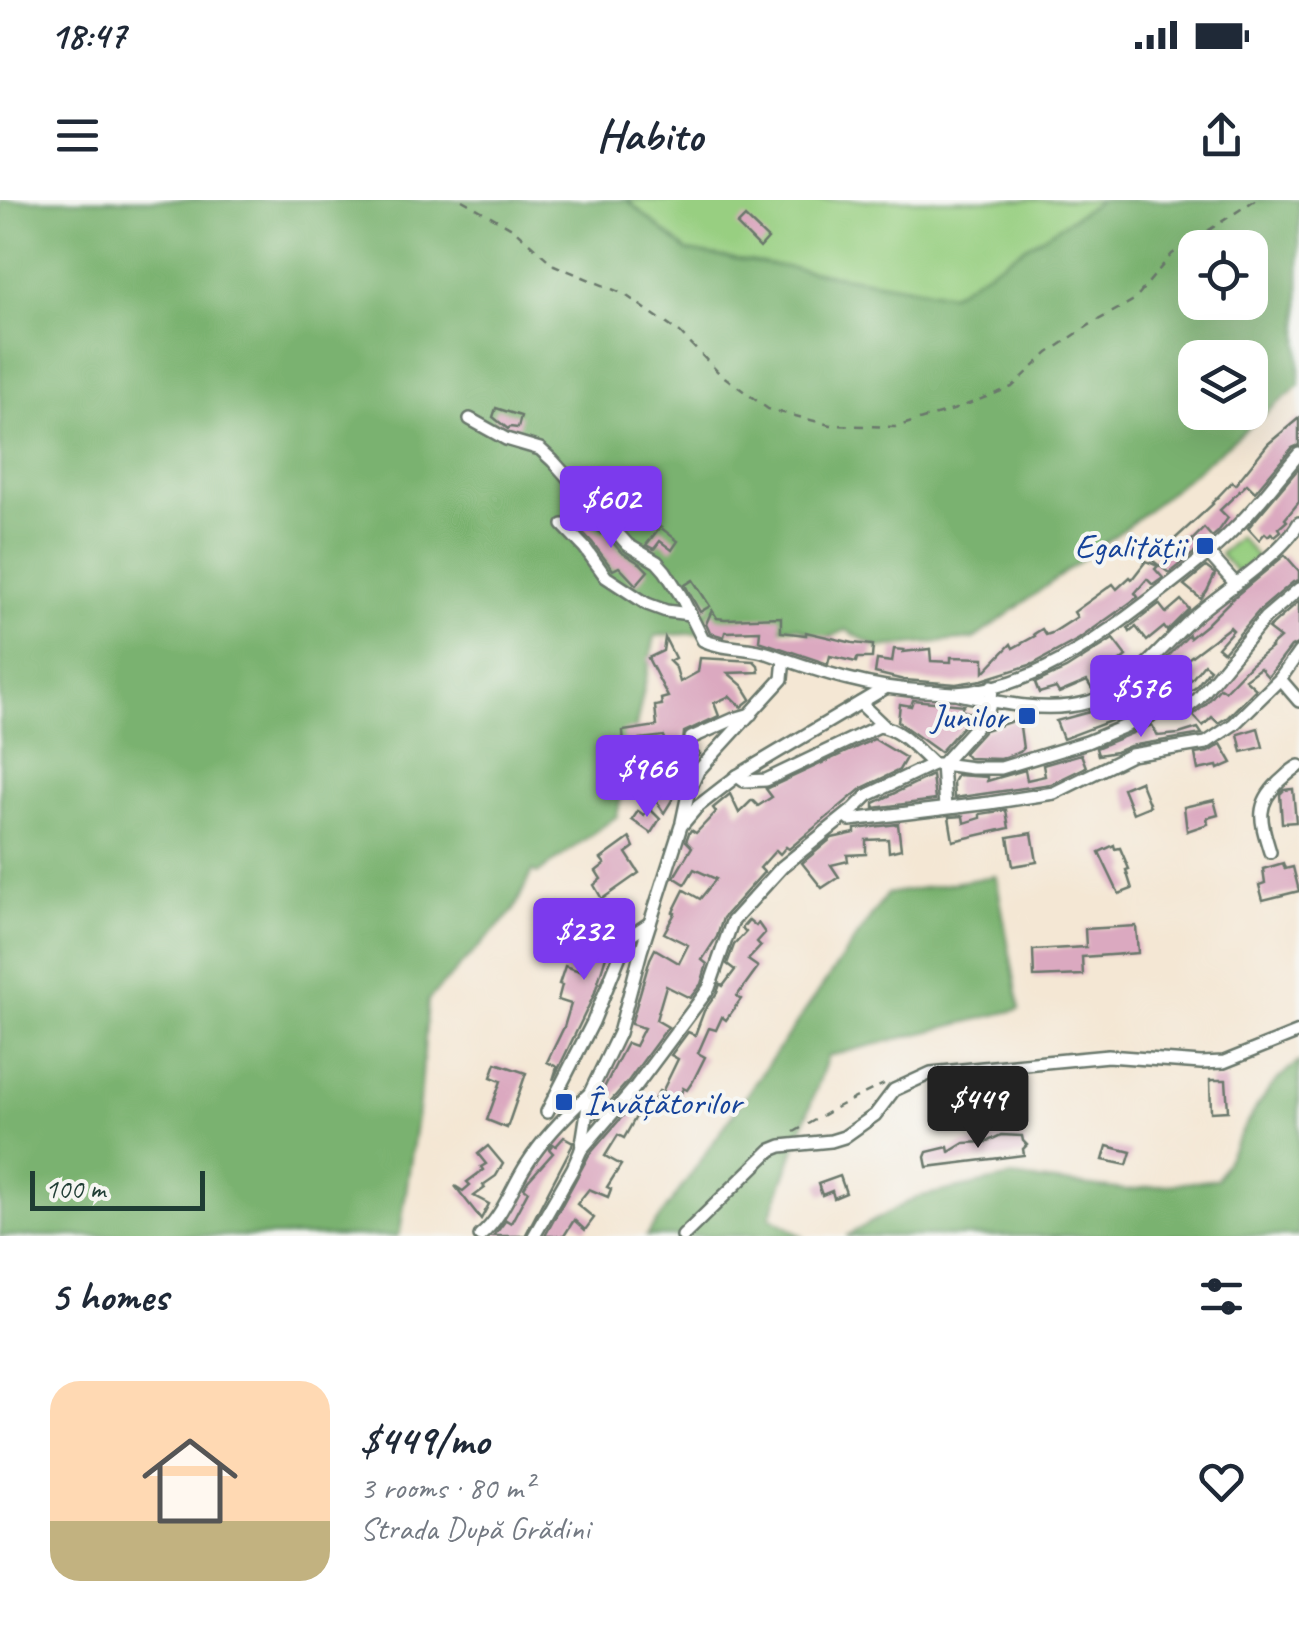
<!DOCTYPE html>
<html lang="en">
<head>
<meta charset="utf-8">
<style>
  body { margin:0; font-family:Caveat,sans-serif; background:#f6f6f7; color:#1f2937; height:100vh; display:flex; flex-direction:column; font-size:38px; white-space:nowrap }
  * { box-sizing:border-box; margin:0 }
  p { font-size:32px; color:#747a83 }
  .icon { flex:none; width:55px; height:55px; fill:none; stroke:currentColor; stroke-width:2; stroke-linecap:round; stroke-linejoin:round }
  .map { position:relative; height:1036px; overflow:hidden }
  .details { display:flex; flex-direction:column; background:#fff; flex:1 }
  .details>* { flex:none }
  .fabs { position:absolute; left:1178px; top:30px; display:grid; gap:20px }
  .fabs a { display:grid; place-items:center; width:90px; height:90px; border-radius:20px; background:#fff; box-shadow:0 10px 40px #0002; font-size:50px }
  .scale { position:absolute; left:30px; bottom:25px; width:175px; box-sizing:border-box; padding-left:10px; border:5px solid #1f3d34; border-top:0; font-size:28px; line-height:35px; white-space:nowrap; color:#1f3d34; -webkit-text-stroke:8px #f6f6f2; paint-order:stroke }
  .price { position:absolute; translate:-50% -85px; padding:0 22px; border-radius:10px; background:#7c3aed; color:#fff; font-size:32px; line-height:65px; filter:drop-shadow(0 2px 5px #0008) }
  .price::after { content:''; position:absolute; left:50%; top:60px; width:30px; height:22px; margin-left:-15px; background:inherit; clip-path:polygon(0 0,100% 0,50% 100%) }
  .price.selected { background:#222; color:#fff }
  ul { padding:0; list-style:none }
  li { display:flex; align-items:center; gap:30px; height:250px; padding:0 50px }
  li+li { border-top:2px solid #e0e1e3 }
  li span { display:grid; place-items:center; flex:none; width:280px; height:200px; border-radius:30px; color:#555 }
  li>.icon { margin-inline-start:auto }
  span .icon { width:120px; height:120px; fill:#fffc; stroke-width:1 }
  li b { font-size:42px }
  h2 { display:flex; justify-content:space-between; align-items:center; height:120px; padding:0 50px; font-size:42px }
  .status { display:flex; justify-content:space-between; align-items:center; height:70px; padding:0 50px; background:#fff; direction:ltr }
  .status svg { height:28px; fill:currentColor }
  header { display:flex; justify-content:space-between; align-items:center; height:130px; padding:0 50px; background:#fff; font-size:45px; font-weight:800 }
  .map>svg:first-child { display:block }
</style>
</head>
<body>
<div class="status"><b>18:47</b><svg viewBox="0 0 49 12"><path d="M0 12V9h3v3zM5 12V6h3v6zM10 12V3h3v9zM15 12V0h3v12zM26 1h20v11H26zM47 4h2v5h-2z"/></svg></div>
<header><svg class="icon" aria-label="menu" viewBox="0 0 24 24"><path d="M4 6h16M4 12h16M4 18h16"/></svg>Habito<svg class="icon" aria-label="share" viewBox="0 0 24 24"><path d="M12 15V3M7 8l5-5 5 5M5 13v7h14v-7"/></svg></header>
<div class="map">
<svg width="1299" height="1036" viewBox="0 0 1299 1036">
  <rect width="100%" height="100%" fill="#f6f6f2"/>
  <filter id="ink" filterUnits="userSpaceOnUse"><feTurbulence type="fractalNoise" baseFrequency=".01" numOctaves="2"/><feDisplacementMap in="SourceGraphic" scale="20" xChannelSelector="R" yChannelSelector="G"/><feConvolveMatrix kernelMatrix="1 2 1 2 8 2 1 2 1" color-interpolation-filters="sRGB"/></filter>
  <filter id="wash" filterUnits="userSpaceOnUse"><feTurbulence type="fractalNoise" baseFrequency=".0048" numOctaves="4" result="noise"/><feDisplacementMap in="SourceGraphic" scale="40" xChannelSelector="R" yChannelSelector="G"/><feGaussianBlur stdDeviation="2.25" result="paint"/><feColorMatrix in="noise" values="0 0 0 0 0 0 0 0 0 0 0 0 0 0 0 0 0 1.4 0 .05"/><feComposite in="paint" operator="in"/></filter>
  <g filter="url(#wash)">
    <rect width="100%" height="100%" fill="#f4e7d4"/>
    <g fill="#98cf81" stroke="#5c865a" stroke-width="2.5">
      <polygon points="627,0 1101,0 951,94 687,51"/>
      <polygon points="1239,337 1257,357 1238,374 1220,354"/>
    </g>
    <g fill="#7ab26f" stroke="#4c7852" stroke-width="2.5" fill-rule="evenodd">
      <path d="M0,0H627L687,51L951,94L1101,0H1299V186L1132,323L974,439L878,448L846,430L824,440L798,427L655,436L617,616L537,674L532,671L514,710L428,800L421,889L400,1033L397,1036H0ZM1195,48H1250V102H1195ZM1195,158H1250V212H1195Z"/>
      <polygon points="996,676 1020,809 828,856 770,1017 802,1036 646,1036 680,990 887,694"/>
      <path d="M1299,862V1036H846L917,997L1011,977L1127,990L1217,979C1239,939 1260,887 1299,862Z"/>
    </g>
    <g id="blocks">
      <g fill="#dba9c0">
        <polygon points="745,17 768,39 760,48 737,25"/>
        <polygon points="496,208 521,216 518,228 510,227 508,229 493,217"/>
        <polygon points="1299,218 1299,245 1292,248 1255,292 1247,284 1220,310 1228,318 1218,332 1212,337 1204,328 1192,340 1199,349 1169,373 1152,360 1213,304 1212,303 1232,282 1235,285 1268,244"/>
        <polygon points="1299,268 1299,302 1285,319 1287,321 1279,328 1281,331 1275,336 1271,333 1268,336 1265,333 1259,340 1248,328"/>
        <polygon points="573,313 583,321 585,319 591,324 601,334 604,332 621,352 641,364 648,371 636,385 619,367 613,370 592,342 569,318"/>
        <polygon points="660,327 678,341 672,350 660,341 654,349 646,345"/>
        <polygon points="1285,355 1299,371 1299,380 1293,382 1259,411 1224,452 1218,447 1233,430 1230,427 1128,504 1132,511 1141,506 1142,509 1063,539 1056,521 1093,511 1125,494 1153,472 1186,438 1189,435 1190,438 1206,425 1233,398"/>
        <polygon points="1146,361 1158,366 1155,369 1163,378 1153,385 1147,379 1135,393 1138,397 1124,407 1079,439 1033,464 982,480 956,484 904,480 875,473 877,460 892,462 894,449 904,450 903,452 930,449 931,461 951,462 951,457 984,458 984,472 1011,444 1013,448 1035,436 1034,434 1042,429 1046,435 1052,433 1077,417 1074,412 1113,384 1117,389 1130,377 1132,379"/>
        <polygon points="1206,367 1215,374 1207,391 1201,399 1184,385"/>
        <polygon points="693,380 710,406 700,412 685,385"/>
        <polygon points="1181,400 1189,409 1167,431 1164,427 1147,441 1136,427 1130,432 1128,428 1159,404 1166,413"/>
        <polygon points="1299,401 1299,443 1291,447 1268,477 1260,468 1245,479 1256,489 1228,517 1218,523 1212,517 1203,526 1193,515 1205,505 1220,488 1225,491 1250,465 1271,448 1270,447 1280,438 1268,429"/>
        <polygon points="712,410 717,418 725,419 781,417 781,432 806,435 806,432 853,443 873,445 872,458 857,458 856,462 830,456 828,464 759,441 760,431 725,432 724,437 714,434 710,433 706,424"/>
        <polygon points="665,438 675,458 669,461 676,468 680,482 698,472 700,458 754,461 758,465 759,472 728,473 743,486 751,499 741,507 730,496 714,503 719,516 684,532 683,543 686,546 693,547 700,554 693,561 672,542 667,544 664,536 640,539 649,550 635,562 631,564 629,560 619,566 613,556 624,547 623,531 657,526 655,506 662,505 661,499 668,497 648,458 663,451"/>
        <polygon points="1113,439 1126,456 1108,471 1113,480 1092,489 1087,481 1059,493 1056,488 1039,493 1035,483 1066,469"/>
        <polygon points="1204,464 1210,469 1195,488 1179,497 1175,488 1191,480"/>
        <polygon points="913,500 964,505 960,510 974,514 940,552 898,522 900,504 911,506"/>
        <polygon points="1019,519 1023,549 1020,552 1000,559 968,558 964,553 985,530"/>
        <polygon points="1152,525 1158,536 1179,534 1198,528 1202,534 1130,546 1116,552 1098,555 1096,548"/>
        <polygon points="1258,528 1263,547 1242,552 1238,534"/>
        <polygon points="874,539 906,558 899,570 862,588 789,649 786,647 780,654 776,650 760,668 764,672 723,718 717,737 702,760 707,764 701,784 690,798 666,786 656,820 668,827 629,880 595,919 600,909 597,907 599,898 616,864 627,843 635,846 644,828 631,824 650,759 655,749 679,763 688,745 664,733 675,713 673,712 684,690 700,699 716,679 694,669 685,684 674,677 692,647 686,641 689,633 691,630 696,633 716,612 713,608 730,594 739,613 752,600 758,606 772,597 766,589"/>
        <polygon points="1221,544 1232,563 1218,569 1217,566 1198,570 1195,554 1208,552"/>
        <polygon points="1081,554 1086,567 1051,584 954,598 953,582 957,575 987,577 987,581 1025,570 1027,580 1045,576 1043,565"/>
        <polygon points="932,575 935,600 874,608 874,603"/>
        <polygon points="662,581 677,592 664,613 655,599 657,596 655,595"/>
        <polygon points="1140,581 1150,606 1133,613 1123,588"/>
        <polygon points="1293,589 1296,622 1282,623 1280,594 1284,590"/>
        <polygon points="1214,600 1218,615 1207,618 1208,624 1187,631 1184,607"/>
        <polygon points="649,608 660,619 651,633 632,620 638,611 644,615"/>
        <polygon points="1006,610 1009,628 953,641 949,617 963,616 964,623 980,618 980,614"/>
        <polygon points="898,624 901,649 889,652 888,639 866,640 866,654 847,655 848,661 831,665 839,677 822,688 802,663 832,638 855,633 855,629"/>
        <polygon points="1032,633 1037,662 1013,666 1008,637"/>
        <polygon points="630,638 634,647 626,653 639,673 602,699 594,685 601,679 596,671 605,664 601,659"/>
        <polygon points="1114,645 1115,649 1120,648 1129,669 1126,670 1132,689 1119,694 1099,652"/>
        <polygon points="1283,663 1285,669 1293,667 1299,691 1263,700 1259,685 1265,683 1263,669"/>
        <polygon points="601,704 620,711 594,795 553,880 557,867 547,862 564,827 571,804 558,800 562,785 559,784 565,766 585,773 599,723 595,721"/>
        <polygon points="749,720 756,726 758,723 765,733 757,742 761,746 748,760 758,767 737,796 741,799 726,820 722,817 716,830 709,828 698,853 705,857 693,881 687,890 683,888 680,896 677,894 670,908 654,900 659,891 662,892 678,859 671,855 688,832 695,835 704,811 717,793 720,784 723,786 735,770 727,764 734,745 746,732 742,728"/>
        <polygon points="1136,726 1138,753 1082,757 1083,775 1034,777 1033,750 1086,747 1085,729"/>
        <polygon points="496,863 526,873 507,928 487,920 501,881 491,877"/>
        <polygon points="1210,880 1226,880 1228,911 1211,912"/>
        <polygon points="628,910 637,915 624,938 618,935 605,956 621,965 607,987 611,989 608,997 589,989 577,1004 594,1018 585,1030 574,1020 564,1036 545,1036 589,955"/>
        <polygon points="1001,935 1022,936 1023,941 1027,945 1023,949 1024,955 927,967 925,957 927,952 948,947 949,952 964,943 986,942"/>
        <polygon points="564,937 573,942 572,946 525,1036 494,1036 506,1020 511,1023 528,991 524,988 528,981 553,953 549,949 553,944 556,946"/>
        <polygon points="488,946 503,964 496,976 483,985 485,988 474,996 489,1004 481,1019 455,986 463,991 470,985 467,982 483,970 481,967 486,964 478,954"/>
        <polygon points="1107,946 1131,952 1127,965 1103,960"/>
        <polygon points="840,976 846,993 834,998 832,991 822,995 818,984"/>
      </g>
    </g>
  </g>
  <g filter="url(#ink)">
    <use href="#blocks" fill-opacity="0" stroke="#6a786c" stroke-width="2.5"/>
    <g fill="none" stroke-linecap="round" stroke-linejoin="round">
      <g stroke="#6a786c" stroke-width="16">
        <g id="street">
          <path d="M470,219L506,239L540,249L553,261L628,345L657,362L665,371L681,396L703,440C723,450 748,446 770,454C820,472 872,489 925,491C935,491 946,493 956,493C1033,488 1093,443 1152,398C1180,376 1209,355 1234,329C1258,306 1277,279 1299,254"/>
          <polyline points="563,325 585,348 606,377 647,404 666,411 689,414"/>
          <polyline points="1208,353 1235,383"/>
          <polyline points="1280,479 1299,501"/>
          <path d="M959,494C1000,503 1048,514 1089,502C1133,488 1163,445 1196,415C1225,390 1281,355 1299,323"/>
          <polyline points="860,503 885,527"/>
          <polyline points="691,538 734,519 751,514"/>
          <path d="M737,576L744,581L766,580L879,526C901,529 917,550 933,564"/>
          <polyline points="945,608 942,564 972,568 1001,568 1087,542 1169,508 1188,507 1198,499 1265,418 1299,389"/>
          <polyline points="850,620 990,603 1054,593 1131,555 1206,543 1234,524 1280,479 1299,452"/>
          <polyline points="682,622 688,594 698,571 782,479 784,459"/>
          <path d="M1270,652C1261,622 1254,606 1279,582C1286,576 1291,570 1299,566"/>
          <polyline points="547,912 593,822 627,738 650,723"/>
          <polyline points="581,950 590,893 619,833 641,751 681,626 697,607 737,576 885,488"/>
          <path d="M480,1036C503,1017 511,988 527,964C544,937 567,914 590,893"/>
          <polyline points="534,1036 573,968 581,950 636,886 704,795 709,788 732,722 782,667 854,609 868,595 933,564 942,564 987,514 991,501 992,486"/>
          <polyline points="683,1036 771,950 781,946 831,941 844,937 875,915 894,890 931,873 1108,856 1201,863 1224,862 1299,832"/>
        </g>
      </g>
      <g stroke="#6a786c" stroke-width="2.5" stroke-dasharray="8 8" stroke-linecap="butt">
        <polyline points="462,0 512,28 554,65 624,94 680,133 719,173 768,209 830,225 895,227 953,210 1012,187 1048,153 1091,124 1134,100 1172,54 1255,0"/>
        <polyline points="794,932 839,906 884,884"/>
      </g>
      <use href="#street" stroke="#fff" stroke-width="11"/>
    </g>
  </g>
  <g fill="#1a4fb4" stroke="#f6f6f2" stroke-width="4">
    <rect x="1195" y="336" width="20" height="20" rx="5"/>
    <rect x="1017" y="506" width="20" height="20" rx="5"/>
    <rect x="554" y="892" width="20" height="20" rx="5"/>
  </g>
  <g text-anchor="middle" stroke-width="8" stroke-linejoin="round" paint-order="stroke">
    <g font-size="35" fill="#164399" stroke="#f6f6f2" text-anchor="end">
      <text x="1185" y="358">Egalității</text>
      <text x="1007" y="528">Junilor</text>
      <text x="584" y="914" text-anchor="start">Învățătorilor</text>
    </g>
  </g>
</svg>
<div class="fabs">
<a><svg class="icon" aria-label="locate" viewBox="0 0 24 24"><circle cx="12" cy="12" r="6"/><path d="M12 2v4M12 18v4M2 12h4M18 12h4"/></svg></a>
<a><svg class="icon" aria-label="layers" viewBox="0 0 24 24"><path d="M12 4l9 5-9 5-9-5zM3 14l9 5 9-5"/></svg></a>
</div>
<div class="scale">100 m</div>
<b class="price" style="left:611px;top:351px">$602</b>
<b class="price" style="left:1141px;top:540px">$576</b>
<b class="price" style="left:647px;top:620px">$966</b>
<b class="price" style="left:584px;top:783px">$232</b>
<b class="price selected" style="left:978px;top:951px">$449</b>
</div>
<section class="details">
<h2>5 homes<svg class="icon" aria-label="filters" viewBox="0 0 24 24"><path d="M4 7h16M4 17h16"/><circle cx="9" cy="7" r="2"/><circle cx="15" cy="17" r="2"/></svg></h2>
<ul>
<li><span style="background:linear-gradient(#ffd9b3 70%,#c2b280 0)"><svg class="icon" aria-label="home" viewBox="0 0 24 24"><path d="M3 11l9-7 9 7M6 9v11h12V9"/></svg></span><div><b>$449/mo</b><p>3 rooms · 80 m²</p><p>Strada După Grădini</p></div><svg class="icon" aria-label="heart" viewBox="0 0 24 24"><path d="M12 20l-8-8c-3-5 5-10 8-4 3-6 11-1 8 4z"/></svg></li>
</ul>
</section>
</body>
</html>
